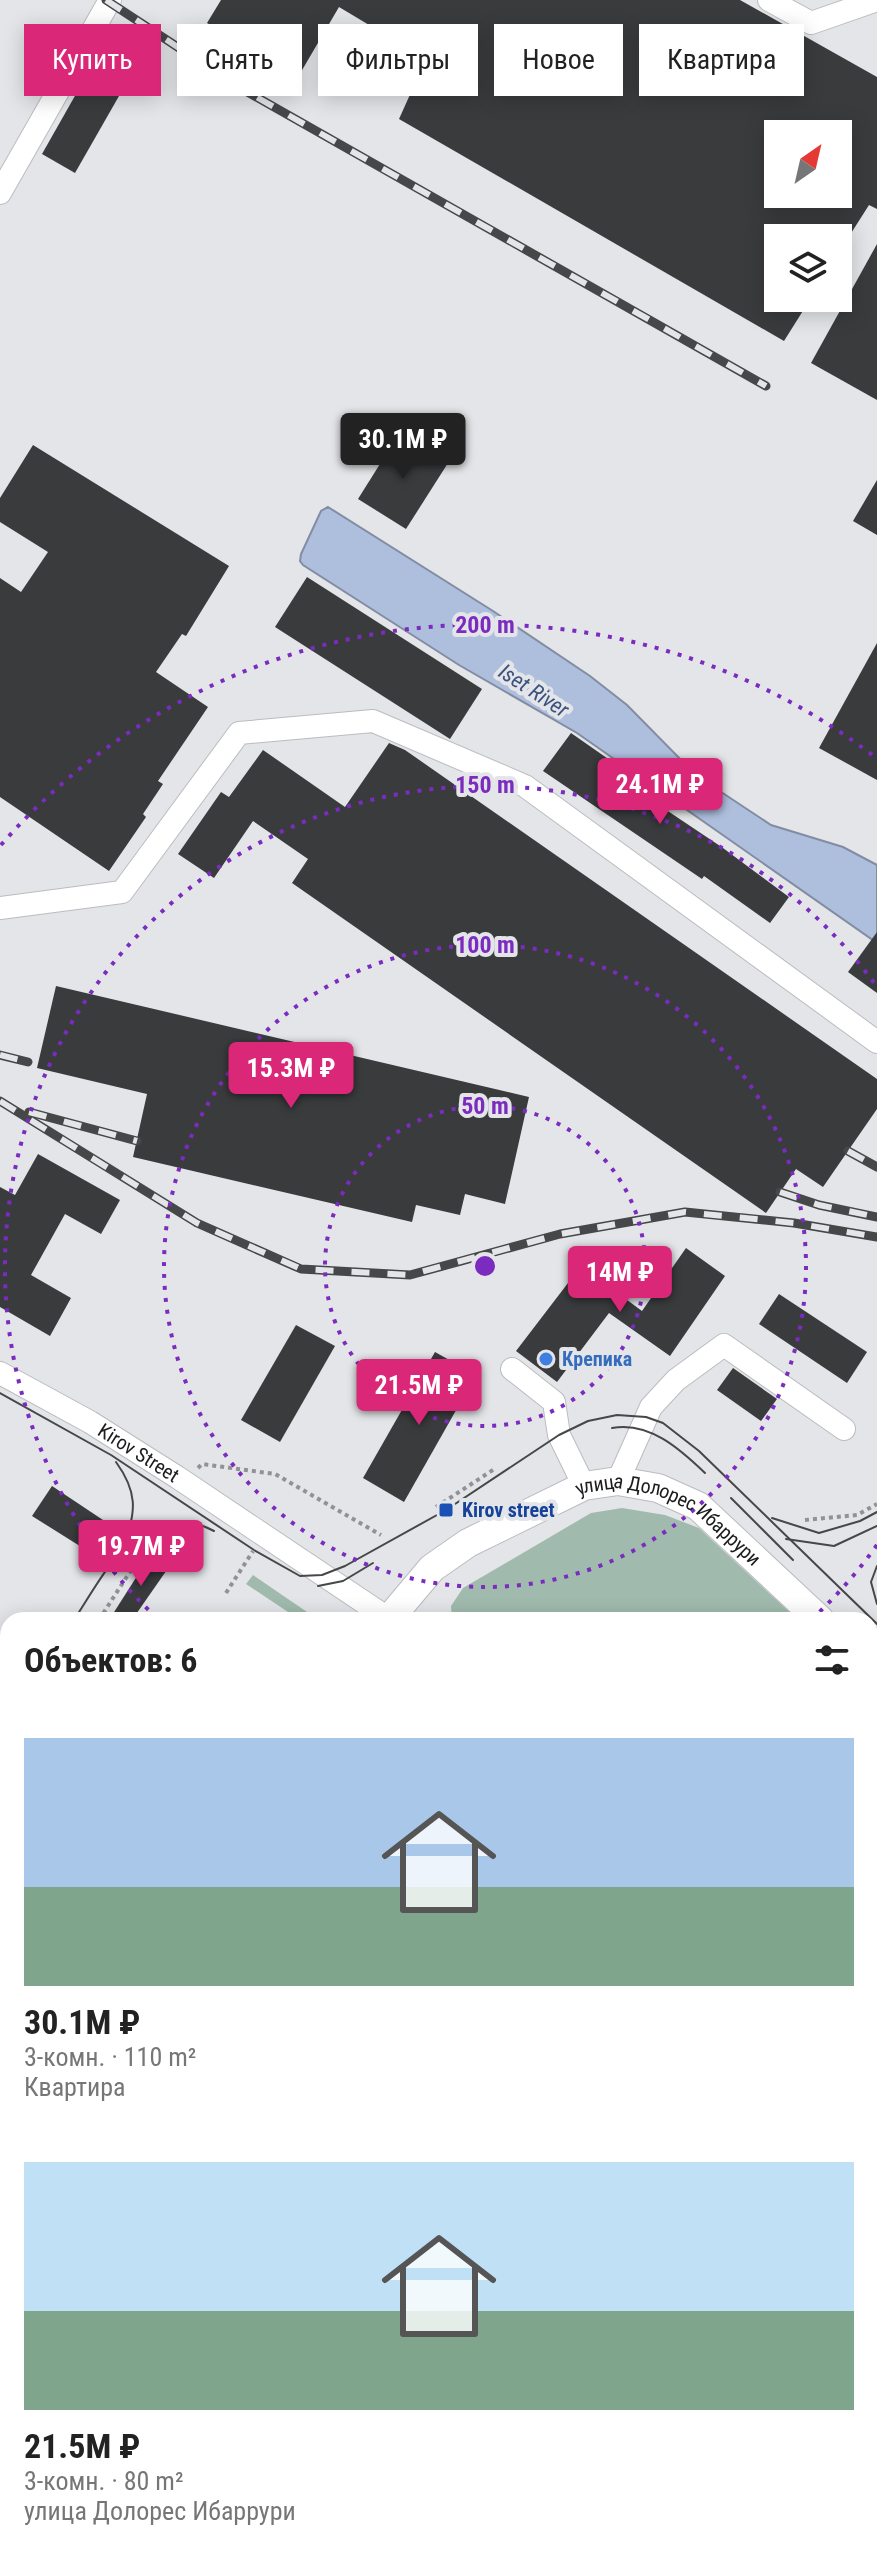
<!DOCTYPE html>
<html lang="ru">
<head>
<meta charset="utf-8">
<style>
  body { margin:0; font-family:"Roboto Condensed",sans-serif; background:#f2f2f2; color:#222; height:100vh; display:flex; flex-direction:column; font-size:30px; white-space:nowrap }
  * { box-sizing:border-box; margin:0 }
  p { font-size:26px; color:#767676 }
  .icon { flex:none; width:44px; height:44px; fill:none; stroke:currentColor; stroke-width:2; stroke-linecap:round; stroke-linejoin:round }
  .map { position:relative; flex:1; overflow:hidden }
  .side { position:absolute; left:0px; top:1612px; width:878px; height:962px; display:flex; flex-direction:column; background:#fff; border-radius:24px 24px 0 0; box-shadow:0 4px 20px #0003 }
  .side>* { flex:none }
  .banner { position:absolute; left:24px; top:24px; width:830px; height:72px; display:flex; gap:16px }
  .needle { width:52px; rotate:34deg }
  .fabs { position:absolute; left:764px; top:120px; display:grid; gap:16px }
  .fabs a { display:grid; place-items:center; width:88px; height:88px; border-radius:0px; background:#fff; box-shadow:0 4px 20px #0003; font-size:40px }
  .price { position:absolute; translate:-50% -68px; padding:0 18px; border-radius:8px; background:#db2777; color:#fff; font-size:26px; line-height:52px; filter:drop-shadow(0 2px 4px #0008) }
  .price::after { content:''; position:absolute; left:50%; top:48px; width:24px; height:18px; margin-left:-12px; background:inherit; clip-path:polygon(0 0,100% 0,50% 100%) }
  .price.selected { background:#222; color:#fff }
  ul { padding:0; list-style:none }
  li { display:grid; align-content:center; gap:16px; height:424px; padding:0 24px }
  li span { display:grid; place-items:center; height:248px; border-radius:0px; color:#555 }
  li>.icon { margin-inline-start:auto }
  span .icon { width:144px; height:144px; fill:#fffc; stroke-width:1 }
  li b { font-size:34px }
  h2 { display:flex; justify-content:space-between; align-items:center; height:96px; padding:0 24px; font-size:34px }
  .pill { padding:0 28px; border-radius:0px; background:#fff; box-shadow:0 4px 20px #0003; font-size:28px; line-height:72px }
  .pill.selected { background:#db2777; color:#fff }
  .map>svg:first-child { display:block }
</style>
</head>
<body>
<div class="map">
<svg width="877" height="2573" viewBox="0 0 877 2573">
  <rect width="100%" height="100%" fill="#e4e5e8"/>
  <g fill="#a0bbae">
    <polygon points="622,1508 665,1515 699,1528 798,1620 452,1620 451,1606 463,1588 591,1513"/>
    <polygon points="253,1575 310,1614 334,1615 342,1620 300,1620 246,1584"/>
    <polygon points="870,1687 877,1693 877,1796 870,1805"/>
    <polygon points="202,2566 263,2566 258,2573 197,2573"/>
  </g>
  <polygon fill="#aebedd" stroke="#828da3" stroke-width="2" points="328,507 493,611 590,676 627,705 697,776 771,825 843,847 877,865 877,943 577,733 459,665 303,565 300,561 301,554 321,511"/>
  <g fill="#3a3b3d" fill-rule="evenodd">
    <path d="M221,0H740L877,77V209L869,205L848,238H778V298H811L784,341L399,119L426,59L339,7L298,77L207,23ZM778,134H838V194H778Z"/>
    <polygon points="110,34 143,54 75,173 42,154"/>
    <polygon points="877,244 877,400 811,363"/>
    <polygon points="400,432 448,463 406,529 358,499"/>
    <polygon points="33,445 229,566 186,636 182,634 156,672 208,707 158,781 163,784 143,814 146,817 109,871 0,797 0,578 21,592 48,552 0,522 0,498"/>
    <polygon points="877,480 877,535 853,521"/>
    <polygon points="307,577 482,689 450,739 275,627"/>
    <polygon points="877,643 877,780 819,748"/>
    <polygon points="571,733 637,779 632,787 723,848 789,897 770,923 704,876 702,879 543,771"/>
    <polygon points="389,743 405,750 877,1079 877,1109 823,1187 796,1169 766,1213 292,883 308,859 253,821 214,878 178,854 221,792 229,797 263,750 345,807"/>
    <polygon points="877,932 877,993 848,972"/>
    <polygon points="56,986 529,1097 505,1204 465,1194 460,1215 416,1205 412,1222 133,1157 147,1094 37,1068"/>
    <polygon points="38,1154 120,1200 101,1234 65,1214 31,1275 71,1298 50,1336 0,1307 0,1187 15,1195"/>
    <polygon points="686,1248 725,1276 670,1356 609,1313 557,1382 516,1351 581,1266 642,1311"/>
    <polygon points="779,1294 867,1352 847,1383 759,1324"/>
    <polygon points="296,1325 335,1346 280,1442 241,1420"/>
    <polygon points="435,1352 476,1375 404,1502 363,1478"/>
    <polygon points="733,1368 777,1399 761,1421 717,1390"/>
    <polygon points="52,1486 109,1524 91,1553 32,1516"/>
    <polygon points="153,1551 171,1564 132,1620 109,1620"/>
  </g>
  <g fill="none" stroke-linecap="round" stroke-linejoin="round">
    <g stroke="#bbbcbf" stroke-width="24">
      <g id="minor">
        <polyline points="769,0 811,23 877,0"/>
        <polyline points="0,193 110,0"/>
        <polyline points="0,908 122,892 239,733 373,721 525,786 877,1042"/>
        <polyline points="512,1369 554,1402 559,1435 584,1486"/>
        <path id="s1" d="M0,1373L90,1422L177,1477L389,1619"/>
        <polyline points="618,1481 651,1407 676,1380 724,1345 844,1429"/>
        <polyline points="0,1900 8,1888"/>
        <polyline points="0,2009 8,2014"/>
        <polyline points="0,2362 8,2352"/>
        <polyline points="0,2407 8,2413"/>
        <polyline points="870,2426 877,2431"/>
        <polyline points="0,2520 8,2510"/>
      </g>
    </g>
    <g stroke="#bbbcbf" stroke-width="30">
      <g id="major">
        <path id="s2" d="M391,1620L389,1619L432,1568L468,1543L584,1486L618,1481L658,1488L698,1506L820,1620"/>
        <polyline points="870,1666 877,1673"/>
        <polyline points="870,1863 877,1854"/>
        <polyline points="870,1949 877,1940"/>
        <polyline points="316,2573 321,2566"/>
        <polyline points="380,2573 385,2566"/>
      </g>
    </g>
    <g stroke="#919295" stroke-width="4" stroke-dasharray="4 4" stroke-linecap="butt">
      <polyline points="198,1468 202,1464 275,1474 381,1535"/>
      <polyline points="436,1507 496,1468"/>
      <polyline points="805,1520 857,1515 877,1504"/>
      <polyline points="226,1593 253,1551"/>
      <polyline points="99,1620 149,1542"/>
      <polyline points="0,1705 8,1693"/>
      <polyline points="0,1770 8,1758"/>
      <polyline points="0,2053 3,2048"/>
      <polyline points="870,2170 877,2177"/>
      <polyline points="124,2572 128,2573"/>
    </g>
    <use href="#minor" stroke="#fff" stroke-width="22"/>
    <use href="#major" stroke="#fff" stroke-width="28"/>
    <g stroke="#464748" stroke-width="2">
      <polyline points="0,1393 111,1455 254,1550 300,1576 322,1575 345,1566 446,1510 559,1435 588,1421 617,1415 646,1417 663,1423 699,1451 877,1624"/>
      <path d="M612,1428C649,1421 680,1449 705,1473"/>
      <path d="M116,1462C137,1491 137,1511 124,1544"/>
      <polyline points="731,1498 793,1560"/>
      <polyline points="772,1518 819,1533 860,1521 877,1512"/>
      <polyline points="786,1539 834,1546 877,1526"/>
      <polyline points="877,1566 871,1582 877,1604"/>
      <polyline points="318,1586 343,1581 373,1563"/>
      <path d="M74,1620C106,1571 143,1493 214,1531"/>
      <polyline points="0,1732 8,1720"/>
    </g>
    <g stroke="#464748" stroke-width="9">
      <g id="rail">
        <polyline points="106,0 237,86 766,386"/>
        <polyline points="0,1055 28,1062"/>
        <polyline points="0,1101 197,1223 301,1269 410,1275 560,1234 685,1212 794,1223 877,1237"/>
        <polyline points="29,1112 137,1141"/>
        <polyline points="848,1151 877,1167"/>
        <polyline points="780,1192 819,1205 877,1217"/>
      </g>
    </g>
    <use href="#rail" stroke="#e4e5e8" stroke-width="6" stroke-dasharray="18" stroke-linecap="butt"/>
  </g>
  <g fill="none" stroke="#7b2cbf" stroke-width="4" stroke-dasharray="4 8">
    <circle cx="485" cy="1266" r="160"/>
    <circle cx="485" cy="1266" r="321"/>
    <path d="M877 1545A481 481 0 0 1 813 1618M157 1618A481 481 0 1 1 877 987"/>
    <path d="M1 845A641 641 0 0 1 875 757"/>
  </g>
  <circle fill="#3f7fe0" stroke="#e4e5e8" stroke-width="3" cx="546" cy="1359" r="8"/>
  <rect fill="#1a4fb4" stroke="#e4e5e8" stroke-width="3" x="438" y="1502" width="16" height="16" rx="4"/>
  <g text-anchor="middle" stroke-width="8" stroke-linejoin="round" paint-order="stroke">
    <g font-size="20" font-weight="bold" fill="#366cbe" stroke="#e4e5e8" text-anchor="start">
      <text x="562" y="1366">Крепика</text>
    </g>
    <g font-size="20" fill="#1b1c1d" stroke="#e4e5e8">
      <text dy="7" stroke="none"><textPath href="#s1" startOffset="160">Kirov Street</textPath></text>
      <text dy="7" stroke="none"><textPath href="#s2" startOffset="338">улица Долорес Ибаррури</textPath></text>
    </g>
    <g font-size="20" font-weight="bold" fill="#164399" stroke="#e4e5e8" text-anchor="start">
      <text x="462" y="1517">Kirov street</text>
    </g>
    <g font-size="22" font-style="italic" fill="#3d537f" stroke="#e4e5e8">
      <text transform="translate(534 690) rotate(33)" y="8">Iset River</text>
    </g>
  </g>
  <circle cx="485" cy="1266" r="12" fill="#7b2cbf" stroke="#e4e5e8" stroke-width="4"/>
  <g font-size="24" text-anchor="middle" font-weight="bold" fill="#7b2cbf" stroke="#e4e5e8" stroke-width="8" stroke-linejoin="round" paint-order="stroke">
    <text x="485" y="633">200 m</text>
    <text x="485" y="793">150 m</text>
    <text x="485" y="953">100 m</text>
    <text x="485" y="1114">50 m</text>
  </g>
</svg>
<div class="fabs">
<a><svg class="needle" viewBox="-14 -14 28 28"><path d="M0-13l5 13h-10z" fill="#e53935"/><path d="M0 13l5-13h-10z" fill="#767676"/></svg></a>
<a><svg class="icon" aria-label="layers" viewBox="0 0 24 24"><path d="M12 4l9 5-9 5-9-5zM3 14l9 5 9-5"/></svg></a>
</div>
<b class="price selected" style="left:403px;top:481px">30.1M ₽</b>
<b class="price" style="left:660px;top:826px">24.1M ₽</b>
<b class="price" style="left:291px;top:1110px">15.3M ₽</b>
<b class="price" style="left:620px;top:1314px">14M ₽</b>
<b class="price" style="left:419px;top:1427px">21.5M ₽</b>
<b class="price" style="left:141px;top:1588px">19.7M ₽</b>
<div class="banner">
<a class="pill selected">Купить</a>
<a class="pill">Снять</a>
<a class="pill">Фильтры</a>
<a class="pill">Новое</a>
<a class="pill">Квартира</a>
</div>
<section class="side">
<h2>Объектов: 6<svg class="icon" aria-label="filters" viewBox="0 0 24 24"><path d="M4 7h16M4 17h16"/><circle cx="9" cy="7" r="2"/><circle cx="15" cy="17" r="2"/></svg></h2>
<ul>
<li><span style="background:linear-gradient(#a9c7e8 60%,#7fa58c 0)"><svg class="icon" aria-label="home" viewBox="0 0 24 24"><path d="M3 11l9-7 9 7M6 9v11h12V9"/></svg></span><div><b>30.1M ₽</b><p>3-комн. · 110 m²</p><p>Квартира</p></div></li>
<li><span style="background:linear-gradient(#bfe0f5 60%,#7fa58c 0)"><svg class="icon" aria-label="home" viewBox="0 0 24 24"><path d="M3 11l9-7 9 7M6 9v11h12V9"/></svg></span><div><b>21.5M ₽</b><p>3-комн. · 80 m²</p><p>улица Долорес Ибаррури</p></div></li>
</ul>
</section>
</div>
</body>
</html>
